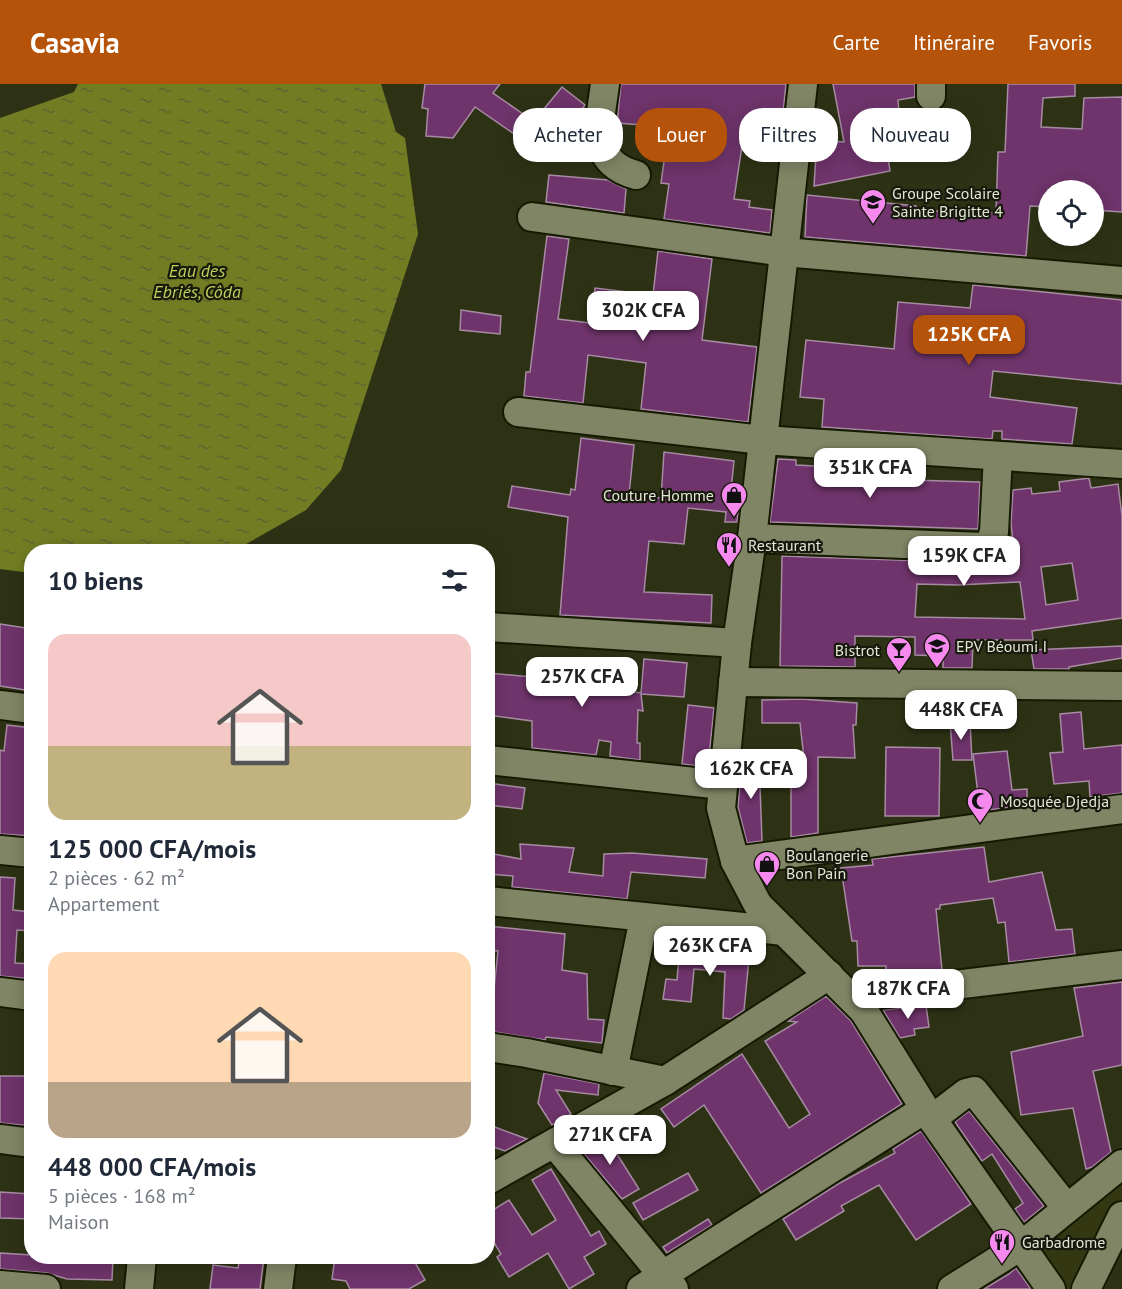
<!DOCTYPE html>
<html lang="fr">
<head>
<meta charset="utf-8">
<style>
  body { margin:0; font-family:"PT Sans",sans-serif; background:#f2f2f3; color:#1f2937; height:100vh; display:flex; flex-direction:column; font-size:22px; white-space:nowrap }
  * { box-sizing:border-box; margin:0 }
  p { font-size:20px; color:#747a83 }
  .icon { flex:none; width:33px; height:33px; fill:none; stroke:currentColor; stroke-width:2; stroke-linecap:round; stroke-linejoin:round }
  .map { position:relative; flex:1; overflow:hidden }
  .drawer { position:absolute; left:24px; top:460px; width:471px; height:720px; display:flex; flex-direction:column; background:#fff; border-radius:24px; box-shadow:0 3px 15px #0003 }
  .drawer>* { flex:none }
  .guide { position:absolute; left:513px; top:24px; width:519px; height:54px; display:flex; gap:12px }
  .controls { position:absolute; left:1038px; top:96px; display:grid; gap:12px }
  .controls a { display:grid; place-items:center; width:66px; height:66px; border-radius:50%; background:#fff; box-shadow:0 3px 15px #0003; font-size:30px }
  .price { position:absolute; translate:-50% -51px; padding:0 14px; border-radius:12px; background:#fff; color:#222; font-size:20px; line-height:39px; filter:drop-shadow(0 2px 3px #0008) }
  .price::after { content:''; position:absolute; left:50%; top:36px; width:18px; height:14px; margin-left:-9px; background:inherit; clip-path:polygon(0 0,100% 0,50% 100%) }
  .price.selected { background:#b45309; color:#fff }
  ul { padding:0; list-style:none }
  li { display:grid; align-content:center; gap:12px; height:318px; padding:0 24px }
  li span { display:grid; place-items:center; height:186px; border-radius:18px; color:#555 }
  li>.icon { margin-inline-start:auto }
  span .icon { width:108px; height:108px; fill:#fffc; stroke-width:1 }
  li b { font-size:26px }
  h2 { display:flex; justify-content:space-between; align-items:center; height:72px; padding:0 24px; font-size:26px }
  .pill { padding:0 21px; border-radius:24px; background:#fff; box-shadow:0 3px 15px #0003; font-size:21px; line-height:54px }
  .pill.selected { background:#b45309; color:#fff }
  header { display:flex; align-items:center; gap:36px; box-sizing:border-box; height:84px; padding:0 30px; background:#b45309; color:#fff }
  header strong { font-size:28px }
  nav { display:flex; gap:33px; margin-inline-start:auto; font-size:21px }
  .map>svg:first-child { display:block }
</style>
</head>
<body>
<header>
<strong>Casavia</strong>
<nav><a>Carte</a><a>Itinéraire</a><a>Favoris</a></nav>
</header>
<div class="map">
<svg width="1122" height="1205" viewBox="0 0 1122 1205">
  <defs>
    <pattern id="water-ripples" width="26" height="14" patternUnits="userSpaceOnUse" patternTransform="scale(1.5)"><rect width="26" height="14" fill="#727d23"/><path d="M2 4q2-2 4 0t4 0M15 11q2-2 4 0t4 0" fill="none" stroke="#5d6430"/></pattern>
  </defs>
  <rect width="100%" height="100%" fill="#2e3215"/>
  <polygon fill="#333813" points="1122,1092 1122,1123 1095,1153 1074,1205 1064,1205 1038,1168 1058,1143"/>
  <polygon fill="url(#water-ripples)" points="78,0 381,0 396,48 405,54 418,150 341,386 306,426 232,468 32,468 31,489 0,485 0,34 74,8"/>
  <g fill="#6f346b" stroke="#a68ba3" stroke-width="1.5" fill-rule="evenodd">
    <polygon points="425,0 500,0 493,9 533,37 520,54 475,23 453,54 426,52 428,25 422,24"/>
    <polygon points="621,0 786,0 781,48 749,42 742,62 734,115 750,117 749,123 772,126 770,149 664,135 669,100 661,99 668,48 642,44 642,41 617,39"/>
    <polygon points="833,0 915,0 915,13 898,16 900,42 884,45 890,87 814,102 817,56 844,58"/>
    <polygon points="1008,0 1075,0 1075,12 1043,14 1041,43 1082,45 1084,14 1122,13 1122,128 1094,126 1094,106 1048,106 1048,123 1030,122 1026,172 805,153 807,111 916,122 916,125 975,131 975,127 996,129 998,68 1005,68"/>
    <polygon points="562,3 585,21 560,57 534,37"/>
    <polygon points="549,91 608,96 626,105 624,129 546,118"/>
    <polygon points="547,152 569,155 558,235 590,239 595,204 653,211 658,167 712,175 702,256 757,263 748,338 641,325 646,279 588,271 583,319 524,312 526,288 530,288"/>
    <polygon points="973,201 1122,216 1122,300 993,287 990,313 1077,324 1072,360 1002,355 1002,347 993,347 992,355 822,343 824,315 800,313 806,256 894,265 898,218 970,224"/>
    <polygon points="461,226 501,232 500,250 460,246"/>
    <polygon points="581,354 634,361 629,411 661,414 664,368 734,377 731,406 741,407 737,438 725,438 726,428 688,424 684,460 649,457 644,508 712,511 711,539 560,531 568,433 508,423 512,402 570,411 571,405 575,406"/>
    <polygon points="778,375 796,376 796,381 875,385 875,395 980,398 978,445 770,438"/>
    <path d="M1089,394L1091,404L1118,400L1122,432V534L1032,547L1033,556H973L972,584H943V572L915,571V553L855,552V583L780,582L782,472L982,479L1015,477L1011,439L1013,406L1031,404L1032,410L1060,407L1059,398ZM1072,479L1078,516L1046,521L1041,483ZM1020,498L1025,535L915,533L917,500L958,501Z"/>
    <polygon points="0,540 32,545 32,607 0,602"/>
    <polygon points="1122,562 1122,574 1069,583 1069,585 1034,585 1031,566"/>
    <polygon points="644,575 687,579 684,613 641,610 643,627 638,626 637,659 640,659 640,676 610,672 611,658 599,656 596,671 532,664 532,637 488,631 488,589 564,596 565,593 591,596 590,601 641,609"/>
    <polygon points="801,615 857,619 856,641 853,641 855,674 818,673 818,749 791,753 791,693 806,693 800,639 762,639 762,616"/>
    <polygon points="688,621 714,624 708,683 682,680"/>
    <polygon points="1081,628 1084,665 1122,661 1122,709 1090,713 1089,697 1054,700 1050,669 1063,668 1060,630"/>
    <polygon points="970,637 972,676 953,676 950,638"/>
    <polygon points="7,641 32,644 32,752 0,750 0,666 4,667"/>
    <polygon points="886,663 940,664 939,732 885,732"/>
    <polygon points="1007,667 1012,706 1027,705 1027,721 973,728 974,710 978,710 973,670"/>
    <polygon points="759,674 762,757 747,759 738,723 742,675"/>
    <polygon points="488,699 525,704 522,725 488,721"/>
    <polygon points="520,760 574,764 569,788 603,792 604,770 632,769 707,775 705,794 631,788 627,815 512,803 513,792 488,790 488,769 521,775"/>
    <polygon points="984,763 989,798 1042,788 1056,846 1072,845 1075,870 1009,878 1005,838 998,839 993,814 940,821 940,825 936,825 942,886 886,892 886,882 858,882 857,857 852,857 841,784 873,781 872,775"/>
    <polygon points="0,793 15,794 13,826 32,828 32,847 17,846 15,879 32,880 32,895 0,892"/>
    <polygon points="488,842 565,850 562,886 587,890 588,935 604,936 602,959 546,953 545,956 488,947 488,923 492,924 498,867 488,866"/>
    <polygon points="680,861 723,865 723,871 749,875 744,926 731,935 723,934 725,888 694,885 691,918 663,915 666,895 677,896"/>
    <polygon points="1122,898 1122,981 1093,987 1111,1068 1092,1083 1086,1085 1073,1024 1021,1031 1011,968 1083,952 1074,904"/>
    <polygon points="826,912 851,937 902,1020 761,1109 704,1021 674,1043 661,1025 742,970 789,1044 810,1030 765,957 797,938 788,937"/>
    <polygon points="926,921 929,943 914,945 915,951 900,954 883,926"/>
    <polygon points="544,989 599,1000 598,1011 556,1006 571,1030 552,1041 538,1019"/>
    <polygon points="0,992 32,992 32,1042 0,1039"/>
    <polygon points="969,1027 1044,1122 1024,1138 1015,1125 1023,1119 992,1070 982,1077 955,1038"/>
    <polygon points="492,1042 527,1055 505,1067 488,1061"/>
    <polygon points="921,1047 971,1120 916,1156 879,1101 841,1122 844,1127 796,1156 783,1135 838,1100 895,1069 893,1065"/>
    <polygon points="605,1051 639,1105 622,1115 579,1064"/>
    <polygon points="551,1085 591,1152 599,1147 606,1160 584,1173 594,1190 569,1205 548,1169 509,1193 497,1173 501,1170 488,1149 488,1129 509,1116 532,1151 556,1136 532,1096"/>
    <polygon points="688,1089 698,1106 643,1136 633,1119"/>
    <polygon points="0,1108 32,1110 32,1135 0,1134"/>
    <polygon points="708,1135 712,1141 667,1169 663,1163"/>
    <polygon points="0,1169 32,1171 32,1173 113,1173 112,1196 67,1195 47,1189 0,1185"/>
    <polygon points="240,1173 264,1173 260,1205 210,1205 213,1181 238,1184"/>
    <polygon points="335,1173 412,1173 425,1196 409,1205 350,1205 346,1197 332,1195"/>
    <polygon points="1016,1184 1031,1205 984,1205 1009,1190"/>
  </g>
  <g fill="none" stroke-linecap="round" stroke-linejoin="round">
    <g stroke="#161a00" stroke-width="32">
      <g id="minor">
        <path d="M605,0C600,39 588,78 636,91"/>
        <polyline points="803,0 752,454 737,559 721,724 735,777 758,821 864,927 925,1025 1051,1205"/>
        <polyline points="931,12 931,0"/>
        <polyline points="532,133 784,168 1122,197"/>
        <polyline points="518,328 763,356 1122,380"/>
        <polyline points="752,454 983,463 990,459 994,448 998,372"/>
        <polyline points="488,543 737,559"/>
        <polyline points="733,598 1122,602"/>
        <polyline points="0,621 32,625"/>
        <polyline points="488,676 723,701"/>
        <polyline points="0,766 32,769"/>
        <polyline points="735,777 1122,725"/>
        <polyline points="488,817 784,847"/>
        <polyline points="0,908 32,912"/>
        <polyline points="854,913 1122,881"/>
        <polyline points="488,963 527,969 665,997"/>
        <polyline points="613,987 644,834"/>
        <polyline points="932,1035 966,1009 974,1007 1066,1123"/>
        <polyline points="0,1055 32,1059"/>
        <polyline points="554,1059 674,1205"/>
        <polyline points="488,1096 665,997 829,891"/>
        <polyline points="0,1201 46,1205"/>
        <polyline points="139,1205 142,1173"/>
        <polyline points="278,1205 282,1173"/>
        <polyline points="641,1205 925,1025"/>
        <polyline points="952,1205 1021,1162 1122,1080"/>
        <polyline points="1086,1205 1122,1132"/>
      </g>
    </g>
    <use href="#minor" stroke="#808565" stroke-width="28"/>
  </g>
  <defs>
    <g id="school-pin" transform="scale(1.35)"><path d="M0 17L-7.5 6A9.5 9.5 0 1 1 7.5 6Z" fill="#f689ee" stroke="#17190c"/><path d="M0-5L7-2L0 1L-7-2ZM-4 1L0 2.5L4 1V4Q0 6-4 4Z" fill="#111"/></g>
    <g id="shop-pin" transform="scale(1.35)"><path d="M0 17L-7.5 6A9.5 9.5 0 1 1 7.5 6Z" fill="#f689ee" stroke="#17190c"/><path d="M-5-2.5h2.3a2.7 3.5 0 0 1 5.4 0H5L5.5 6h-11ZM-1.5-2.5h3a1.5 2.3 0 0 0-3 0Z" fill="#111"/></g>
    <g id="restaurant-pin" transform="scale(1.35)"><path d="M0 17L-7.5 6A9.5 9.5 0 1 1 7.5 6Z" fill="#f689ee" stroke="#17190c"/><path d="M-5-6h1v4h1v-4h1v4h1v-4h1v5L-1.5 .5V6h-2V.5L-5-1ZM5-6V6H3V1.5H1.5Q1.5-4 5-6Z" fill="#111"/></g>
    <g id="bar-pin" transform="scale(1.35)"><path d="M0 17L-7.5 6A9.5 9.5 0 1 1 7.5 6Z" fill="#f689ee" stroke="#17190c"/><path d="M-6-5H6L.8 .8V4.5H3.5V6h-7V4.5H-.8V.8Z" fill="#111"/></g>
    <g id="mosque-pin" transform="scale(1.35)"><path d="M0 17L-7.5 6A9.5 9.5 0 1 1 7.5 6Z" fill="#f689ee" stroke="#17190c"/><path d="M3.5-4.9A6 6 0 1 0 3.5 4.9A5 5 0 1 1 3.5-4.9Z" fill="#111"/></g>
  </defs>
  <g fill-rule="evenodd">
    <use href="#school-pin" x="873" y="118"/>
    <use href="#shop-pin" x="734" y="411"/>
    <use href="#restaurant-pin" x="729" y="461"/>
    <use href="#school-pin" x="937" y="562"/>
    <use href="#bar-pin" x="899" y="566"/>
    <use href="#mosque-pin" x="980" y="717"/>
    <use href="#shop-pin" x="767" y="780"/>
    <use href="#restaurant-pin" x="1002" y="1158"/>
  </g>
  <g text-anchor="middle" stroke-width="4.5" stroke-linejoin="round" paint-order="stroke">
    <g font-size="16" fill="#e3e7d5" stroke="#17190c" text-anchor="start">
      <text x="892" y="115">Groupe Scolaire<tspan x="892" dy="18">Sainte Brigitte 4</tspan></text>
      <text x="714" y="417" text-anchor="end">Couture Homme</text>
      <text x="748" y="467">Restaurant</text>
      <text x="956" y="568">EPV Béoumi I</text>
      <text x="880" y="572" text-anchor="end">Bistrot</text>
      <text x="1000" y="723">Mosquée Djedja</text>
      <text x="786" y="777">Boulangerie<tspan x="786" dy="18">Bon Pain</tspan></text>
      <text x="1022" y="1164">Garbadrome</text>
    </g>
    <g font-size="18" font-style="italic" fill="#c0d05b" stroke="#17190c">
      <text x="197" y="193">Eau des<tspan x="197" dy="21">Ebriés, Côda</tspan></text>
    </g>
  </g>
</svg>
<div class="controls">
<a><svg class="icon" aria-label="locate" viewBox="0 0 24 24"><circle cx="12" cy="12" r="6"/><path d="M12 2v4M12 18v4M2 12h4M18 12h4"/></svg></a>
</div>
<b class="price" style="left:643px;top:258px">302K CFA</b>
<b class="price selected" style="left:969px;top:282px">125K CFA</b>
<b class="price" style="left:870px;top:415px">351K CFA</b>
<b class="price" style="left:964px;top:503px">159K CFA</b>
<b class="price" style="left:582px;top:624px">257K CFA</b>
<b class="price" style="left:961px;top:657px">448K CFA</b>
<b class="price" style="left:751px;top:716px">162K CFA</b>
<b class="price" style="left:710px;top:893px">263K CFA</b>
<b class="price" style="left:908px;top:936px">187K CFA</b>
<b class="price" style="left:610px;top:1082px">271K CFA</b>
<div class="guide">
<a class="pill">Acheter</a>
<a class="pill selected">Louer</a>
<a class="pill">Filtres</a>
<a class="pill">Nouveau</a>
</div>
<section class="drawer">
<h2>10 biens<svg class="icon" aria-label="filters" viewBox="0 0 24 24"><path d="M4 7h16M4 17h16"/><circle cx="9" cy="7" r="2"/><circle cx="15" cy="17" r="2"/></svg></h2>
<ul>
<li><span style="background:linear-gradient(#f6c9c9 60%,#c2b280 0)"><svg class="icon" aria-label="home" viewBox="0 0 24 24"><path d="M3 11l9-7 9 7M6 9v11h12V9"/></svg></span><div><b>125 000 CFA/mois</b><p>2 pièces · 62 m²</p><p>Appartement</p></div></li>
<li><span style="background:linear-gradient(#ffd9b3 70%,#b9a48a 0)"><svg class="icon" aria-label="home" viewBox="0 0 24 24"><path d="M3 11l9-7 9 7M6 9v11h12V9"/></svg></span><div><b>448 000 CFA/mois</b><p>5 pièces · 168 m²</p><p>Maison</p></div></li>
</ul>
</section>
</div>
</body>
</html>
